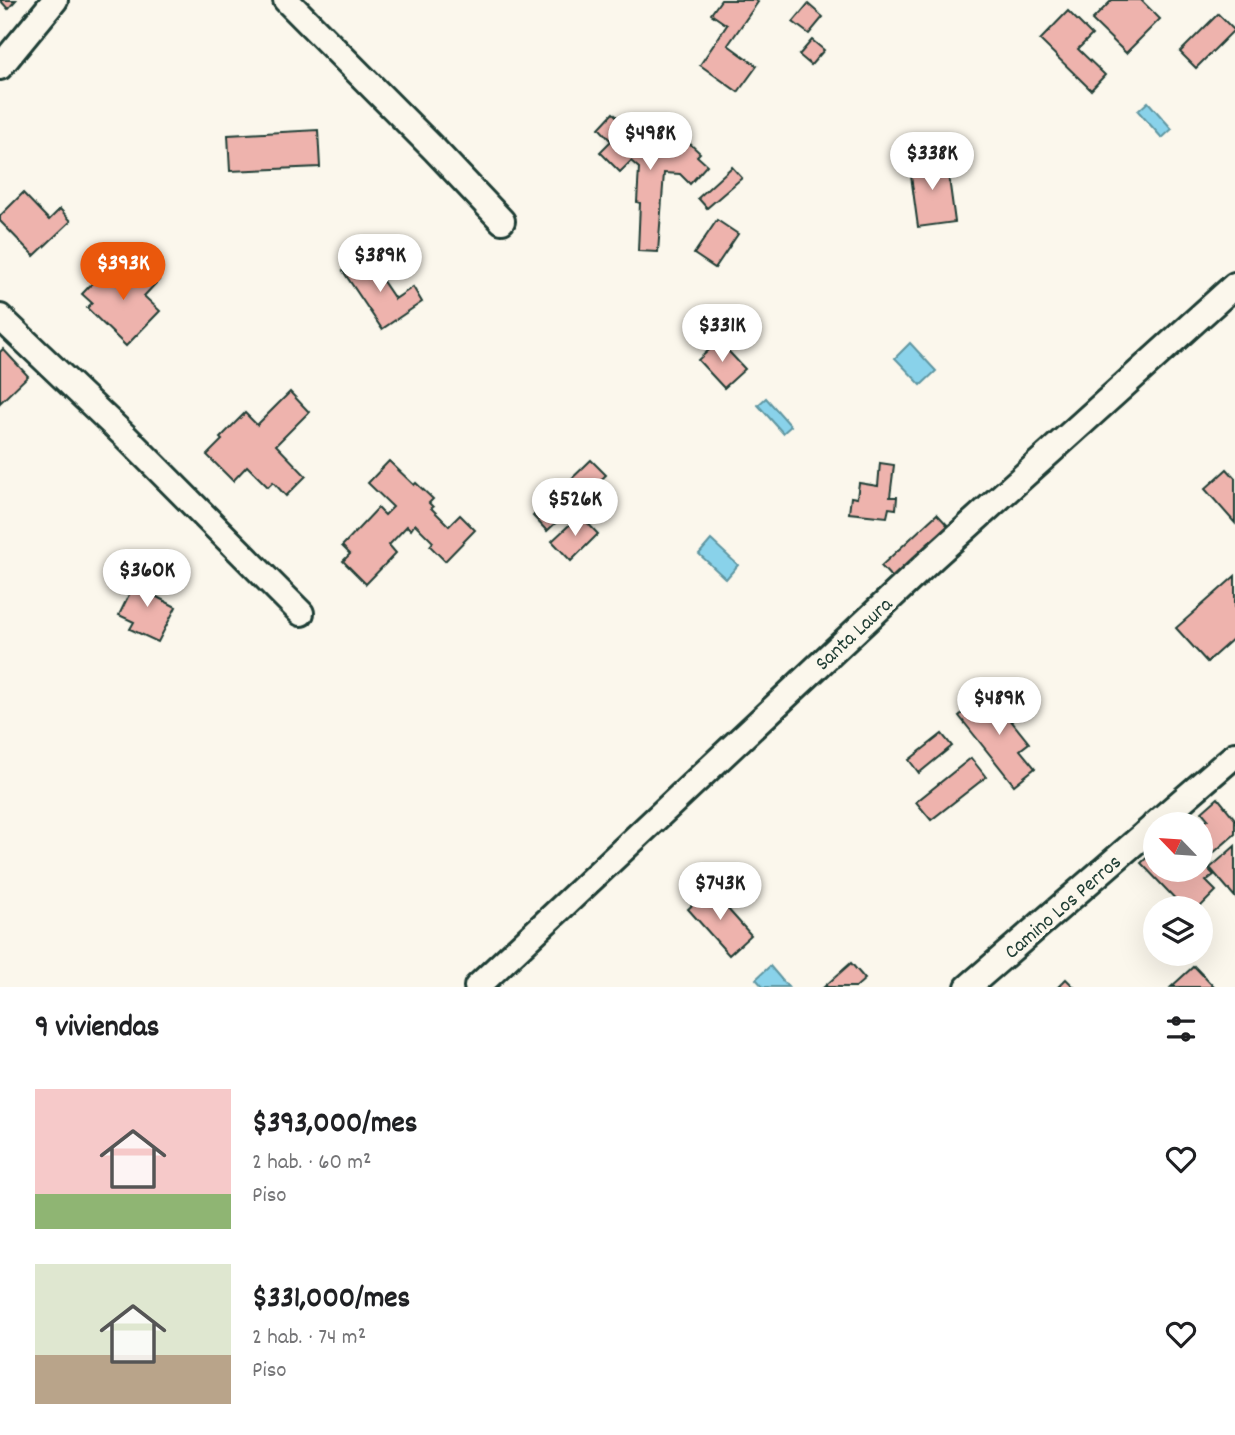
<!DOCTYPE html>
<html lang="es">
<head>
<meta charset="utf-8">
<style>
  body { margin:0; font-family:Dekko,sans-serif; background:#f2f2f2; color:#202124; height:100vh; display:flex; flex-direction:column; font-size:26px; white-space:nowrap }
  * { box-sizing:border-box; margin:0 }
  p { font-size:23px; color:#757577 }
  .icon { flex:none; width:38px; height:38px; fill:none; stroke:currentColor; stroke-width:2; stroke-linecap:round; stroke-linejoin:round }
  .map { position:relative; height:987px; overflow:hidden }
  .drawer { display:flex; flex-direction:column; background:#fff; flex:1 }
  .drawer>* { flex:none }
  .needle { width:46px; rotate:295deg }
  .buttons { position:absolute; left:1143px; top:812px; display:grid; gap:14px }
  .buttons a { display:grid; place-items:center; width:70px; height:70px; border-radius:50%; background:#fff; box-shadow:0 7px 28px #0002; font-size:35px }
  .price { position:absolute; translate:-50% -60px; padding:0 16px; border-radius:24px; background:#fff; color:#222; font-size:23px; line-height:46px; filter:drop-shadow(0 2px 4px #0008) }
  .price::after { content:''; position:absolute; left:50%; top:42px; width:21px; height:16px; margin-left:-10px; background:inherit; clip-path:polygon(0 0,100% 0,50% 100%) }
  .price.active { background:#ea580c; color:#fff }
  ul { padding:0; list-style:none }
  li { display:flex; align-items:center; gap:21px; height:175px; padding:0 35px }
  li span { display:grid; place-items:center; flex:none; width:196px; height:140px; border-radius:0px; color:#555 }
  li>.icon { margin-inline-start:auto }
  span .icon { width:84px; height:84px; fill:#fffc; stroke-width:1 }
  li b { font-size:30px }
  h2 { display:flex; justify-content:space-between; align-items:center; height:84px; padding:0 35px; font-size:30px }
  .map>svg:first-child { display:block }
</style>
</head>
<body>
<div class="map">
<svg width="1235" height="987" viewBox="0 0 1235 987">
  <rect width="100%" height="100%" fill="#fbf7ec"/>
  <filter id="ink" filterUnits="userSpaceOnUse"><feTurbulence type="fractalNoise" baseFrequency=".0143" numOctaves="2"/><feDisplacementMap in="SourceGraphic" scale="14" xChannelSelector="R" yChannelSelector="G"/><feConvolveMatrix kernelMatrix="1 2 1 2 8 2 1 2 1" color-interpolation-filters="sRGB"/></filter>
  <g filter="url(#ink)">
    <g fill="#89d2ea" stroke="#5f96a1" stroke-width="2">
      <polygon points="1148,102 1172,129 1162,138 1138,111"/>
      <polygon points="910,343 936,371 921,385 895,358"/>
      <polygon points="766,398 791,426 783,433 758,405"/>
      <polygon points="711,540 738,565 726,579 699,554"/>
      <polygon points="770,966 788,987 763,987 756,979"/>
    </g>
    <g fill="#eeb3ad" stroke="#1f3d34" stroke-width="2">
      <polygon points="0,0 16,0 8,9"/>
      <polygon points="721,0 755,0 758,2 728,45 757,66 738,92 700,65 727,25 711,14"/>
      <polygon points="1112,0 1141,0 1160,19 1126,53 1092,20"/>
      <polygon points="808,4 823,17 809,34 793,22"/>
      <polygon points="1068,11 1092,35 1078,49 1105,75 1091,90 1040,40"/>
      <polygon points="1218,14 1234,30 1196,68 1180,52"/>
      <polygon points="812,40 824,50 811,65 799,55"/>
      <polygon points="613,113 654,152 675,130 700,153 697,156 707,165 690,184 680,174 664,173 658,252 638,251 640,203 637,202 639,168 631,161 620,172 600,152 611,141 599,128"/>
      <polygon points="318,130 320,167 230,171 228,135"/>
      <polygon points="946,156 955,222 918,227 909,161"/>
      <polygon points="732,167 742,178 707,208 698,198"/>
      <polygon points="23,193 49,220 60,209 71,221 34,256 0,221 0,216"/>
      <polygon points="717,220 738,234 715,268 694,254"/>
      <polygon points="366,256 395,299 413,287 422,302 382,329 343,271"/>
      <polygon points="142,263 159,280 144,296 160,311 126,346 87,308 92,303 82,294 102,273 112,283 125,269 131,275"/>
      <polygon points="719,341 745,369 724,388 698,360"/>
      <polygon points="3,349 28,376 0,403 0,352"/>
      <polygon points="290,392 309,412 276,445 306,476 286,496 273,482 268,487 247,466 233,481 207,455 222,440 220,438 245,413 257,425"/>
      <polygon points="591,460 606,475 547,531 533,516"/>
      <polygon points="389,461 414,485 416,483 433,499 429,503 433,507 431,508 449,526 460,515 475,530 445,561 430,546 433,542 415,524 411,530 407,526 389,545 396,553 366,584 343,561 350,554 342,546 378,508 385,515 393,507 368,483"/>
      <polygon points="880,463 894,465 890,497 897,497 896,509 889,508 887,517 849,513 851,497 857,498 859,483 878,486"/>
      <polygon points="1227,469 1235,478 1235,523 1205,489"/>
      <polygon points="937,514 951,529 895,581 881,566"/>
      <polygon points="580,515 598,534 571,561 552,541"/>
      <polygon points="139,574 161,585 155,596 176,607 158,642 130,629 134,622 119,615"/>
      <polygon points="1235,576 1235,637 1207,662 1176,628"/>
      <polygon points="988,692 1029,743 1020,750 1035,768 1014,785 959,716"/>
      <polygon points="942,734 952,746 919,773 909,760"/>
      <polygon points="971,758 986,777 931,820 916,802"/>
      <polygon points="1218,798 1235,819 1235,834 1212,854 1200,841 1200,825 1208,819 1202,812"/>
      <polygon points="1235,846 1235,897 1210,868"/>
      <polygon points="1155,850 1155,870 1200,870 1200,861 1214,875 1206,881 1216,891 1199,908 1184,908 1141,863"/>
      <polygon points="710,889 751,935 729,955 688,909"/>
      <polygon points="851,963 865,979 856,987 824,987"/>
      <polygon points="1194,966 1214,987 1171,987"/>
      <polygon points="1066,979 1074,987 1058,987"/>
    </g>
    <g fill="none" stroke-linecap="round" stroke-linejoin="round">
      <g stroke="#1f3d34" stroke-width="30">
        <g id="minor">
          <polyline points="286,0 435,150 502,221"/>
          <polyline points="0,67 55,0"/>
          <polyline points="0,317 125,436 301,613"/>
          <polyline points="1155,824 1235,755"/>
          <polyline points="477,987 934,557 1235,285"/>
          <polyline points="968,987 1155,825"/>
        </g>
      </g>
      <use href="#minor" stroke="#fbf7ec" stroke-width="24"/>
    </g>
  </g>
  <g text-anchor="middle" stroke-width="7" stroke-linejoin="round" paint-order="stroke">
    <g font-size="21" fill="#1f3d34" stroke="#fbf7ec">
      <text transform="translate(853 633) rotate(-43)" y="7">Santa Laura</text>
      <text transform="translate(1062 906) rotate(-41)" y="7">Camino Los Perros</text>
    </g>
  </g>
</svg>
<div class="buttons">
<a><svg class="needle" viewBox="-14 -14 28 28"><path d="M0-13l5 13h-10z" fill="#e53935"/><path d="M0 13l5-13h-10z" fill="#757577"/></svg></a>
<a><svg class="icon" aria-label="layers" viewBox="0 0 24 24"><path d="M12 4l9 5-9 5-9-5zM3 14l9 5 9-5"/></svg></a>
</div>
<b class="price" style="left:650px;top:172px">$498K</b>
<b class="price" style="left:932px;top:192px">$338K</b>
<b class="price" style="left:380px;top:294px">$389K</b>
<b class="price active" style="left:123px;top:302px">$393K</b>
<b class="price" style="left:722px;top:364px">$331K</b>
<b class="price" style="left:575px;top:538px">$526K</b>
<b class="price" style="left:147px;top:609px">$360K</b>
<b class="price" style="left:999px;top:737px">$489K</b>
<b class="price" style="left:720px;top:922px">$743K</b>
</div>
<section class="drawer">
<h2>9 viviendas<svg class="icon" aria-label="filters" viewBox="0 0 24 24"><path d="M4 7h16M4 17h16"/><circle cx="9" cy="7" r="2"/><circle cx="15" cy="17" r="2"/></svg></h2>
<ul>
<li><span style="background:linear-gradient(#f6c9c9 75%,#8fb573 0)"><svg class="icon" aria-label="home" viewBox="0 0 24 24"><path d="M3 11l9-7 9 7M6 9v11h12V9"/></svg></span><div><b>$393,000/mes</b><p>2 hab. · 60 m²</p><p>Piso</p></div><svg class="icon" aria-label="heart" viewBox="0 0 24 24"><path d="M12 20l-8-8c-3-5 5-10 8-4 3-6 11-1 8 4z"/></svg></li>
<li><span style="background:linear-gradient(#dfe7d0 65%,#b9a48a 0)"><svg class="icon" aria-label="home" viewBox="0 0 24 24"><path d="M3 11l9-7 9 7M6 9v11h12V9"/></svg></span><div><b>$331,000/mes</b><p>2 hab. · 74 m²</p><p>Piso</p></div><svg class="icon" aria-label="heart" viewBox="0 0 24 24"><path d="M12 20l-8-8c-3-5 5-10 8-4 3-6 11-1 8 4z"/></svg></li>
</ul>
</section>
</body>
</html>
